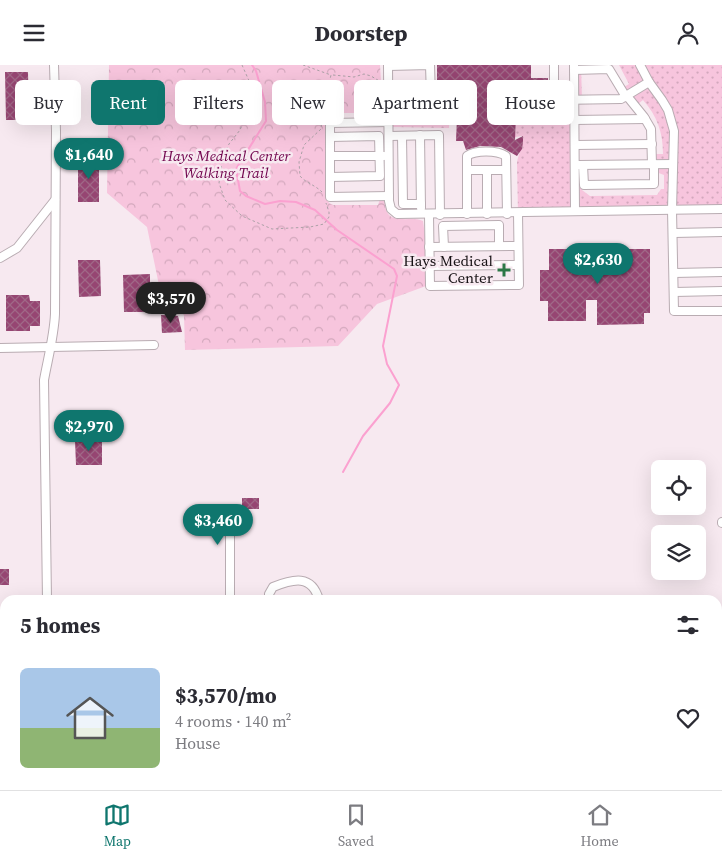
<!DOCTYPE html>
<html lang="en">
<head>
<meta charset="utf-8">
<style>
  body { margin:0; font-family:"Source Serif 4",serif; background:#f2f2f3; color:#2b2b33; height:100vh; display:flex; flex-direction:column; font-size:19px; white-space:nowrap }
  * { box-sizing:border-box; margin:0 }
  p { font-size:16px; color:#7c7c81 }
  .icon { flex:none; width:28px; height:28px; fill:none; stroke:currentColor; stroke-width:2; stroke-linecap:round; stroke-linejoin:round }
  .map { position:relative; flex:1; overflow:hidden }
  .panel { position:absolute; left:0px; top:530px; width:722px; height:195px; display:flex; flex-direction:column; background:#fff; border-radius:15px 15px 0 0; box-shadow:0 5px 20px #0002 }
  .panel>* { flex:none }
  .guide { position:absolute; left:15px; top:15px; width:692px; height:45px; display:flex; gap:10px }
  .tools { position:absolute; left:651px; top:395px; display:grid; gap:10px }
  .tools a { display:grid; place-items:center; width:55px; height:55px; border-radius:8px; background:#fff; box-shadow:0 5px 20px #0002; font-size:25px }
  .price { position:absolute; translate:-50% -42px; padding:0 11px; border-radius:18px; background:#0f766e; color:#fff; font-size:16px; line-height:32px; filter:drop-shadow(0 1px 2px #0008) }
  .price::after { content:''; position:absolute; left:50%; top:30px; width:15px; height:11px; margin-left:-8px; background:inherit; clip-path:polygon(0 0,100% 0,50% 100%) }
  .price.active { background:#222; color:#fff }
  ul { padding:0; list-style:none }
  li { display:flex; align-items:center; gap:15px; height:125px; padding:0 20px }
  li+li { border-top:1px solid #e1e1e2 }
  li span { display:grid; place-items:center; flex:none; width:140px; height:100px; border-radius:8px; color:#555 }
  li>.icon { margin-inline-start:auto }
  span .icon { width:60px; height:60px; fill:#fffc; stroke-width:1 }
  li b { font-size:21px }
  h2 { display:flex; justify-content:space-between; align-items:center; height:60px; padding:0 20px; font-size:21px }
  .tag { padding:0 18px; border-radius:8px; background:#fff; box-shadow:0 5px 20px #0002; font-size:18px; line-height:45px }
  .tag.active { background:#0f766e; color:#fff }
  header { display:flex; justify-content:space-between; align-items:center; height:65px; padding:0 20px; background:#fff; font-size:22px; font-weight:700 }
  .tab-bar { display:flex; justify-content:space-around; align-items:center; height:70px; border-top:1px solid #e1e1e2; background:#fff; font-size:14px; color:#7c7c81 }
  .tab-bar a { display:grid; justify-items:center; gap:2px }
  .tab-bar .active { color:#0f766e }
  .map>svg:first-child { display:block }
</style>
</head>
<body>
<header><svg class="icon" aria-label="menu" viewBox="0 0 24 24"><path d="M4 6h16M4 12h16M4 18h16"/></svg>Doorstep<svg class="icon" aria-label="person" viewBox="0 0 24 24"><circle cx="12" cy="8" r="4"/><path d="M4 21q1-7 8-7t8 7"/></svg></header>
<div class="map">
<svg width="722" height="725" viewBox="0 0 722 725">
  <defs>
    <pattern id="grass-dots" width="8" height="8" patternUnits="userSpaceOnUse" patternTransform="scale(1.25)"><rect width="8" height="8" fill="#f7c5dd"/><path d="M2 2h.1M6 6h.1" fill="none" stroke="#d3a8bd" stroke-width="1.8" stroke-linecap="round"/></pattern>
    <pattern id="park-crowns" width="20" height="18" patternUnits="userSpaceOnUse" patternTransform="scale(1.25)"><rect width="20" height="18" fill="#f7c5dd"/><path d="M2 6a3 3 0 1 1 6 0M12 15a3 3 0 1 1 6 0" fill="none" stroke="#d3a8bd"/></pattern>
    <pattern id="building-cross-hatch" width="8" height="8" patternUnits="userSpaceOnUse" patternTransform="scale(1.25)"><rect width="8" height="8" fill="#964572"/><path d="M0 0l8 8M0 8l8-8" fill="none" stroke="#a06887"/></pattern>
  </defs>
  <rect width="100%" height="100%" fill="#f7e9f0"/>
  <g fill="url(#grass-dots)">
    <path d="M574,0H581L582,35H574L575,100H582V125L590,131L657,130L661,124H664V110L656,107V89H663C663,67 657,51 643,35L638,39L624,22L629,19L619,0H722V144L518,148L517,98C518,88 524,82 522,71L515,72L516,51H524L512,34L544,36V27L554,26L555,32L574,35Z"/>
    <polygon points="430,40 431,42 445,42 450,46 449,63 393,62 393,46 397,41"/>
  </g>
  <path fill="url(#park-crowns)" d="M109,0H380L383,48H334L327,55V133L329,138L333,140H378L380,134H384C385,138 385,143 387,147C393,159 413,151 423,156L426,178V221L377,239L338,281L185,285L184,250L161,230L147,162L107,128Z"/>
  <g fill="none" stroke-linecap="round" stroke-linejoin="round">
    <polyline stroke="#fba1d0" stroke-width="2" points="252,0 256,6 265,37 266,56 236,104 240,126 246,131 265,139 280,136 296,137 315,145 337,165 394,204 397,211 383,281 387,299 399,320 390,338 363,371 343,407"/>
  </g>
  <g fill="url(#building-cross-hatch)">
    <polygon points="437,0 531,0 531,13 548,13 548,27 544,27 544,36 524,34 524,51 516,51 515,75 523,71 523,77 522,84 517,91 501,82 480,81 466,85 463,76 456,76 457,52 452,52 452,40 443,40 443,25 437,25"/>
    <polygon points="5,7 28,7 29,55 6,55"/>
    <polygon points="99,93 99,137 78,137 78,94"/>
    <polygon points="549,184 650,184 650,248 644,248 644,259 597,260 597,235 586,235 586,256 548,256 548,236 540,236 540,205 549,205"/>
    <polygon points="78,195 100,195 101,231 79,232"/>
    <polygon points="150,209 150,247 124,247 123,210"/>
    <polygon points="6,230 29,230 30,236 40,236 40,261 30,261 30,266 6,266"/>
    <polygon points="161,250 178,251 182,267 162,268"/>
    <polygon points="102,374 102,400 76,400 75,375"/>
    <rect x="242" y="433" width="17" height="11"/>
    <rect x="0" y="504" width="9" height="16"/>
  </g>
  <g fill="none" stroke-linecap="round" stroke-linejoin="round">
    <g stroke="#b9acb2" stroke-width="10">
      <g id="minor">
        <polyline points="388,0 389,136 391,144 397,149 722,144"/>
        <polyline points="554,0 554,31 558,35 621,34 649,17"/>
        <polyline points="574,0 575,146"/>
        <polyline points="640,0 649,17 662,35 668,45 674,66 672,145 674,246 722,246"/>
        <polyline points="388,1 430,0 431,33 388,33"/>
        <polyline points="574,5 609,4 626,32"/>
        <polyline points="627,31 644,52 651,64 652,99"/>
        <polyline points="574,55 645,54"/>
        <polyline points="389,57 330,58 330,132 389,131"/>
        <polyline points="420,70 421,143"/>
        <polyline points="389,71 439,70 440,150"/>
        <polyline points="402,71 403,139 421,139"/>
        <polyline points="330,72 379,71 380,111 330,112"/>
        <polyline points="575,80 652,79"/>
        <polyline points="330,91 384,91"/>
        <polyline points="578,100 673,99"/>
        <polyline points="583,100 584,120 654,119 654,99"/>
        <polyline points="467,105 506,105"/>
        <path d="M467,149V91C475,85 497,85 506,91L507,149"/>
        <polyline points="487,149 487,105"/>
        <polyline points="429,150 430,221 519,220 518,148"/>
        <polyline points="674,168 722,167"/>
        <polyline points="429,182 518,181"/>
        <polyline points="444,182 443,161 499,160 499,181"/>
        <polyline points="0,193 17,183 55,135"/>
        <polyline points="430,201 518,200"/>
        <polyline points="674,208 722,207"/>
        <polyline points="674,227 722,226"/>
        <polyline points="0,283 154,280"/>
        <polyline points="722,457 722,458"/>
        <path d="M47,535L44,315C48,293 54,271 55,249L56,66L54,0"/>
        <polyline points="230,535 230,452 233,447 237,446"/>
        <path d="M269,535V529L273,522C293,514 312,509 319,535"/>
        <polyline points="0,589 5,589"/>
        <polyline points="0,644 5,642"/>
        <polyline points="718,679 722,679"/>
        <polyline points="464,720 464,725"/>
      </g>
    </g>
    <g stroke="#cccbcc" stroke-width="12">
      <polyline id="major" points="718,597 722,597"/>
    </g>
    <g stroke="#cccbcc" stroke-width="14">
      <g id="highway">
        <polyline points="0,684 5,686"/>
        <polyline points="7,720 16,725"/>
        <polyline points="66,720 75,725"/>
      </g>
    </g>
    <g stroke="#aca1a7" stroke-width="1" stroke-dasharray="2.5 2.5" stroke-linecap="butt">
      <polyline points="242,0 250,18 249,44 240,65 229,79 223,91 219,118 225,135 242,151 272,164 310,162 324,159 329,152 329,147 326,138"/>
      <path d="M303,0L331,10L323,44L321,64L304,80L299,97L300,111C306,118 315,120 322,127"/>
      <polyline points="333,10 354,12 364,9 371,11 381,17"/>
      <polyline points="399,725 399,720"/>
    </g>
    <use href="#minor" stroke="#fff" stroke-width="8"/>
    <use href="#major" stroke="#a1f4bd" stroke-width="10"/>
    <use href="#highway" stroke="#62ed91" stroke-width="11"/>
  </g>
  <path fill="#2c7746" stroke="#f7e9f0" stroke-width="2" d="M501.5 197.5h5v5h5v5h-5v5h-5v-5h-5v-5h5z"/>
  <g text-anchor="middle" stroke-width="5" stroke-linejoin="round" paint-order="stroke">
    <g font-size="15" font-style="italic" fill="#70024c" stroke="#f7e9f0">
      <text x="226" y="96">Hays Medical Center<tspan x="226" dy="17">Walking Trail</tspan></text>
    </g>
    <g font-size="15" fill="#171215" stroke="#f7e9f0" text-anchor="end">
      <text x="493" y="201">Hays Medical<tspan x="493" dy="17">Center</tspan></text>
    </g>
  </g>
</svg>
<div class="tools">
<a><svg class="icon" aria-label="locate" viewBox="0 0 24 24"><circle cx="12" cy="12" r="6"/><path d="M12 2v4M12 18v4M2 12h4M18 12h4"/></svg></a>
<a><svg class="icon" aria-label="layers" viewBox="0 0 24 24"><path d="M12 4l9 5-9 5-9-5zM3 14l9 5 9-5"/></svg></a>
</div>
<b class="price" style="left:89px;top:115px">$1,640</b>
<b class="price" style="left:598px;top:220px">$2,630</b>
<b class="price active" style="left:171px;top:259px">$3,570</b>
<b class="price" style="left:89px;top:387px">$2,970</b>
<b class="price" style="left:218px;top:481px">$3,460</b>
<div class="guide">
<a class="tag">Buy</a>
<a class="tag active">Rent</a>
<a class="tag">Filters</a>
<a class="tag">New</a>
<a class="tag">Apartment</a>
<a class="tag">House</a>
</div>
<section class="panel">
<h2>5 homes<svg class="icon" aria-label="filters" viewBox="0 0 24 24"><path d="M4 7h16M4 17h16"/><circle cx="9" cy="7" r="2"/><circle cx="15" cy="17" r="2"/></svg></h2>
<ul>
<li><span style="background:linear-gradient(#a9c7e8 60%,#8fb573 0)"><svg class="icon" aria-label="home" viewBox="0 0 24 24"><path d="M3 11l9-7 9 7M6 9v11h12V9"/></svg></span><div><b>$3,570/mo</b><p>4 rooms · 140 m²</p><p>House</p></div><svg class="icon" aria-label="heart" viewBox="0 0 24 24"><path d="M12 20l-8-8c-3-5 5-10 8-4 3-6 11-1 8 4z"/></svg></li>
</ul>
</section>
</div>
<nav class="tab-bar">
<a class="active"><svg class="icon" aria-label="map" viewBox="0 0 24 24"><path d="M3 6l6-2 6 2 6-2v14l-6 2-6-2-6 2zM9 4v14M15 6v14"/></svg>Map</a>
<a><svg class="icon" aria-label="saved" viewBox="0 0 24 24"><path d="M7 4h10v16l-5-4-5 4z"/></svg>Saved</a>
<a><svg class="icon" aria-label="home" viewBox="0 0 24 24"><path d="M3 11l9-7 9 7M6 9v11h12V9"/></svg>Home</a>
</nav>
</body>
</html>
